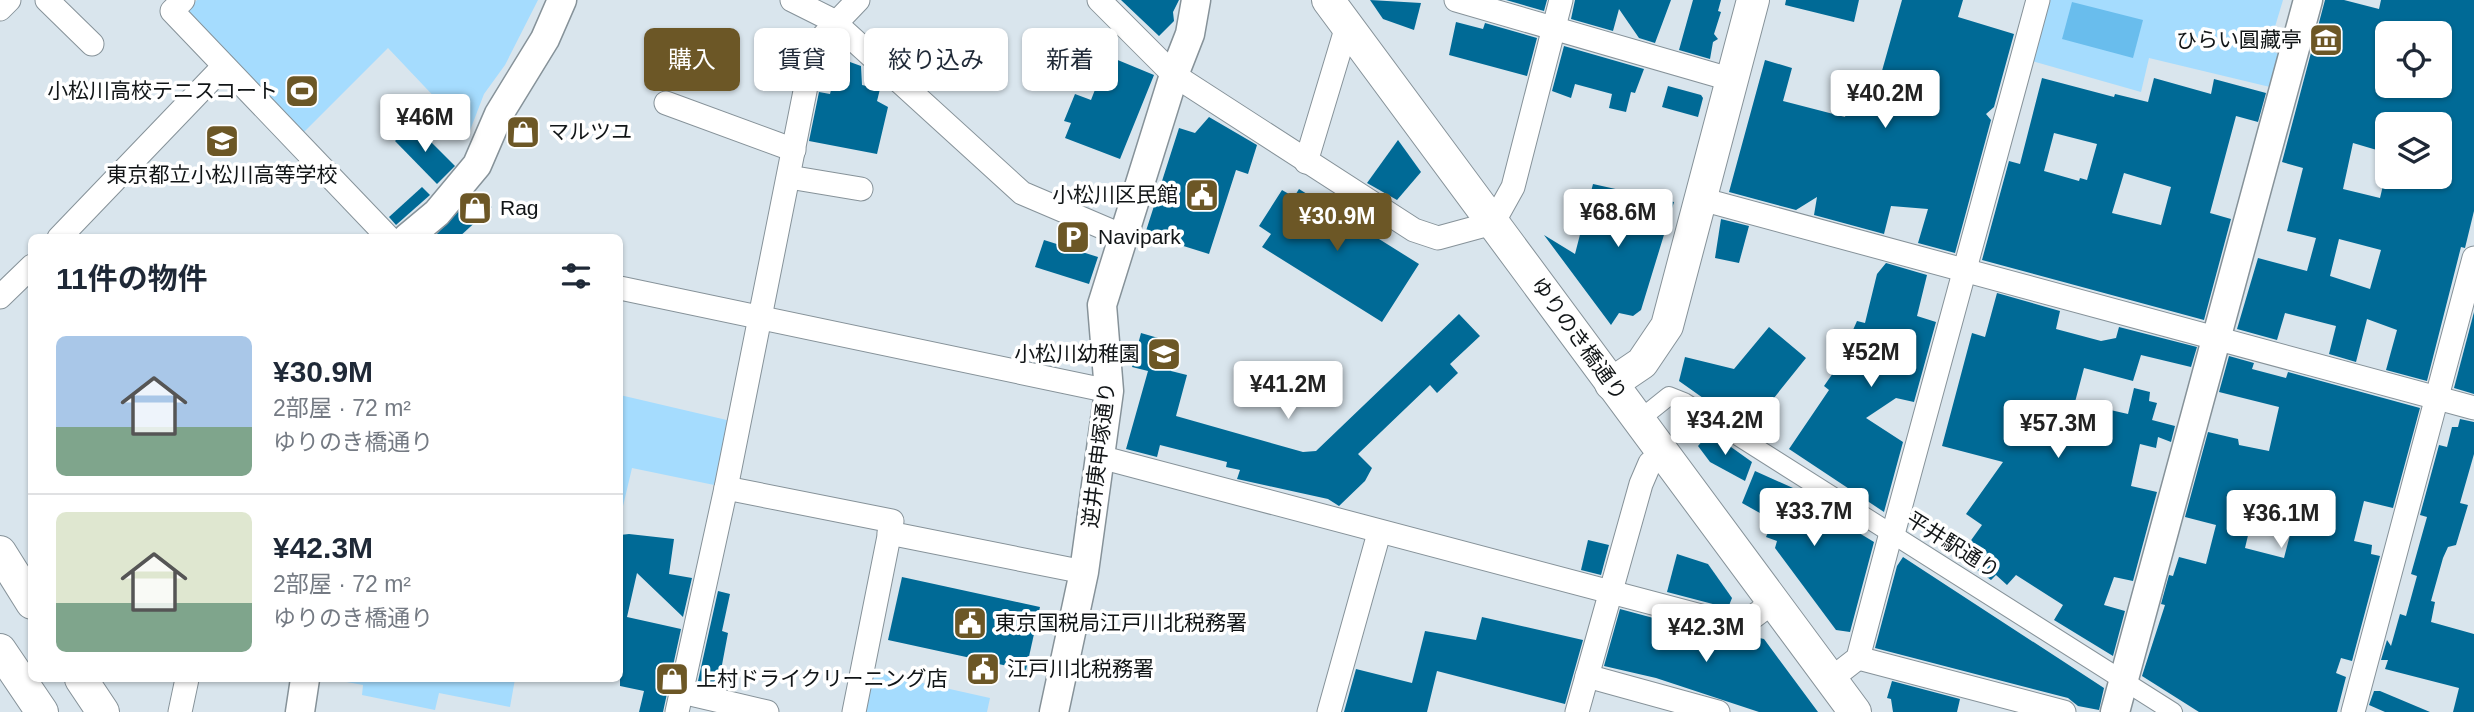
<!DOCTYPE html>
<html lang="ja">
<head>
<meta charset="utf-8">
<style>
  body { margin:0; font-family:Arial,"Noto Sans JP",sans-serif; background:#f2f2f3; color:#1f2937; height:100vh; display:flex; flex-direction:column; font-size:26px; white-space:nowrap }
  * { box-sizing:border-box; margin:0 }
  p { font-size:23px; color:#747a83 }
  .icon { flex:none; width:38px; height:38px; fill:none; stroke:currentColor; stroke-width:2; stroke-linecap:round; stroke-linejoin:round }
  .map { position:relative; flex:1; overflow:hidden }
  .drawer { position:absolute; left:28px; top:234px; width:595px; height:448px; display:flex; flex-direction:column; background:#fff; border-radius:10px; box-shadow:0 2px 5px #0004 }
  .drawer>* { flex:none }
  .guide { position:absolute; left:644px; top:28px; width:665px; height:63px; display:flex; gap:14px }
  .controls { position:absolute; left:2375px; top:21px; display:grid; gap:14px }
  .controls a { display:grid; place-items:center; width:77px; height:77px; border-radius:10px; background:#fff; box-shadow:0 2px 5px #0004; font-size:35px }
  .price { position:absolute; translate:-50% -60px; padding:0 16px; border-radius:7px; background:#fff; color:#222; font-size:23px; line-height:46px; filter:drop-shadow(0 2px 4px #0008) }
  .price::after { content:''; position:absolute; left:50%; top:42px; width:21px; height:16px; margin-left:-10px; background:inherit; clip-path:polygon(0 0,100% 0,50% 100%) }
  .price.current { background:#6c5726; color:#fff }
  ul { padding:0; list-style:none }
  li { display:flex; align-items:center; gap:21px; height:175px; padding:0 28px }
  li+li { border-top:2px solid #e0e1e3 }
  li span { display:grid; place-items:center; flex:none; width:196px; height:140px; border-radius:10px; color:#555 }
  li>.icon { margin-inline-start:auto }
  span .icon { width:84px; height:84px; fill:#fffc; stroke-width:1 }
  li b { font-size:30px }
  h2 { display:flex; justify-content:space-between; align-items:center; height:84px; padding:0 28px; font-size:30px }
  .tag { padding:0 24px; border-radius:10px; background:#fff; box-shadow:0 2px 5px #0004; font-size:24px; line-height:63px }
  .tag.current { background:#6c5726; color:#fff }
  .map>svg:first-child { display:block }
</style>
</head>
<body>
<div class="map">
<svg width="2474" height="712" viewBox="0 0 2474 712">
  <rect width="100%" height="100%" fill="#d9e5ed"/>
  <g fill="#a5dcfe">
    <polygon points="197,0 538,0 505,65 484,94 469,133 442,112 442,105 388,48 302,134 188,16 189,8"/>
    <polygon points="2049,0 2283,0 2268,50 2279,54 2270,87 2149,58 2141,92 2032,61"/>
    <polygon points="620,395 731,421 719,486 632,468 620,519"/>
    <polygon points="869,671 990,698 987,712 860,712"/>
    <polygon points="330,679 515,679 510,707 439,693 435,710 362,695 363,685"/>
  </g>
  <polygon fill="#69bded" points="2072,2 2143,20 2133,58 2062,39"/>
  <g fill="#006a96" fill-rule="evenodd">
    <polygon points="1121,0 1179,0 1173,12 1174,21 1159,36"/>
    <polygon points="1370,0 1421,3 1414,30 1383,19"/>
    <polygon points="1506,0 1547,0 1544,11"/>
    <polygon points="1575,0 1671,0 1655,43 1639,38 1619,9 1613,31 1571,19"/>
    <polygon points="1693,0 1721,0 1718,11 1721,12 1714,34 1718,39 1713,42 1710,59 1679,50"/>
    <polygon points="1786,0 1859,0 1854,22 1785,5"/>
    <polygon points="1902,0 1963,0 1958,17 2014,34 1994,107 1986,114 1991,120 1955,253 1918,243 1928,209 1891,206 1884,234 1814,215 1817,197 1796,210 1729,192 1765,60 1792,68 1783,101 1845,117 1854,86 1876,92"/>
    <path d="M2325,0H2344L2379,9L2381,0H2474V211L2465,248L2461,247L2427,381L2386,370L2397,330L2367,319L2356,362L2329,354L2336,326L2285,313L2277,340L2237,329L2258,258L2307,271L2316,238L2287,231L2303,168L2282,162ZM2387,33H2440V86H2420L2419,90L2387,86ZM2387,124H2440V177H2385L2380,198L2343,189L2353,143L2387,153ZM2339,239L2381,250L2370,289L2330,276Z"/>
    <polygon points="1456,22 1483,29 1485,23 1537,38 1527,76 1449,55"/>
    <polygon points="1564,46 1644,69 1635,93 1631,92 1626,112 1609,108 1612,94 1575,84 1571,98 1552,91"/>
    <polygon points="1108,56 1154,75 1120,159 1065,138 1071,123 1064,121 1075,94 1091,100"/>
    <polygon points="839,58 861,66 862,85 880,89 877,101 888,107 877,154 809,141 819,92 830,94"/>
    <path d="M2042,78L2114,97L2115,94L2148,102L2154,78L2211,94L2214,79L2266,93L2258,122L2236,116L2210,213L2231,219L2204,320L1982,260L2009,161L2020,164ZM2054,133L2097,144L2087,180L2080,178L2079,181L2044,171ZM2124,173L2171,187L2161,225L2112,213Z"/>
    <polygon points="1668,86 1701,95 1703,98 1698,117 1662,107"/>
    <polygon points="1209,117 1257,145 1248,174 1236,170 1209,254 1145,234 1179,128 1195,133"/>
    <polygon points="413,124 455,166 437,184 395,141"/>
    <polygon points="1398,140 1421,172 1397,200 1367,183"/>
    <polygon points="1593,184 1674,202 1641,310 1633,316 1619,313 1611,325 1544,235 1575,254"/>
    <polygon points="422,187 430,195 396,225 389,217"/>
    <polygon points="1299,189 1419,264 1382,322 1262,247 1271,234 1259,226 1282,190 1294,197"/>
    <polygon points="474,195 492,207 458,238 433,238"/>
    <polygon points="1721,219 1749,226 1739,263 1715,258"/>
    <polygon points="1044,240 1098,257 1089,284 1035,267"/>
    <polygon points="1886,263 1927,275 1917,316 1936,322 1914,402 1896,398 1866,418 1903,442 1884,512 1789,449 1829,390 1824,386 1840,363 1844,365 1853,330 1857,321 1865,323 1877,274"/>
    <polygon points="1997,293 2060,311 2056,329 2101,341 2116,338 2119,327 2197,347 2191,367 2141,355 2133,381 2084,368 2075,402 2128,414 2134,388 2150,392 2149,401 2157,403 2152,420 2175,426 2171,442 2158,437 2156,448 2140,444 2131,486 2157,492 2133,581 2114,577 2104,605 2125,611 2113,656 2054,620 2063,605 2016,575 2007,585 1996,575 1991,580 1959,557 1982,525 1966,514 2003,462 1942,446 1972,333 1985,337"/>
    <polygon points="2474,312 2474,394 2454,388"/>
    <polygon points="1459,314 1480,336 1450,364 1458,373 1437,393 1430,385 1358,454 1372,468 1365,481 1339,506 1328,499 1237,479 1240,470 1226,467 1227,462 1160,445 1157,457 1126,449 1148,371 1132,367 1141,333 1179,344 1171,371 1187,375 1176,416 1303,452 1316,451"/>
    <polygon points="1769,327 1806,358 1753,424 1749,421 1744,427 1679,381 1685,357 1734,369"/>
    <path d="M2229,356L2254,363L2252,369L2286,378L2288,372L2420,408L2393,508L2364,501L2354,541L2372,545L2371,554L2380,556L2352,661L2341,658L2336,673L2346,677L2337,712H2199L2142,676L2165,605L2161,604L2169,575L2173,576L2179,557L2206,564L2216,525L2185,517L2208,432L2238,439L2239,445L2269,451L2279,407L2219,392ZM2257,498L2297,508L2284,558L2245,548Z"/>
    <polygon points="2460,419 2474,422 2474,454 2460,503 2468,505 2456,545 2448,547 2443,558 2431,601 2435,602 2431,622 2474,634 2474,712 2453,712 2459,688 2385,669 2388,660 2381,660 2387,640 2391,646 2400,614 2406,616 2417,576 2411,574 2427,517 2420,515 2439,445 2447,447 2452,427 2458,427"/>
    <polygon points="1710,432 1752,462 1745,481 1710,462 1698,446"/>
    <polygon points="1755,471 1793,488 1826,513 1874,542 1850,632 1836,630 1775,548 1777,541 1766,537 1769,530 1762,527 1767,517 1742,503"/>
    <polygon points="629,534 674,539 669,574 692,578 683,617 637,573 627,617 681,629 663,712 639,712 644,691 620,686 620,535"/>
    <polygon points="1588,540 1609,545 1601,575 1581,570"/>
    <polygon points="1677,554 1708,564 1732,598 1728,608 1667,592"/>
    <polygon points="1903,557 2104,688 2099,710 2078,706 2068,698 1875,648 1897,566"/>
    <polygon points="902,577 1040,607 1026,670 888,640"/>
    <polygon points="718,591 730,594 722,631 728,633 718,686 698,681"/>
    <polygon points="1620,609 1724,637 1746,635 1764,639 1818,712 1759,712 1656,678 1604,666"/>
    <polygon points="1482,617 1583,640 1565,704 1437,671 1427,712 1344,712 1356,669 1412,683 1425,631 1476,640"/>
    <polygon points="1892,681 1960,699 1957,712 1893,712 1891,699 1887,698"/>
    <polygon points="2374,691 2380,691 2430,712 2385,712 2369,705"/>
  </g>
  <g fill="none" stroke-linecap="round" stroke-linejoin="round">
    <g stroke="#869299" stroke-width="20">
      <polyline id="pedestrian" points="1639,420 1669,396 1684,402 2173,712"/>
    </g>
    <g stroke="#869299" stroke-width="25">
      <g id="minor">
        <polyline points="47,0 92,44"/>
        <polyline points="183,0 172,11 389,238"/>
        <polyline points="792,0 832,20 1022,193 1123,236"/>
        <polyline points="1099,0 1174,75 1414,230 1438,238 1493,223 1513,187 1561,0"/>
        <polyline points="1456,0 1733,80"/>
        <polyline points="0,9 9,0"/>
        <polyline points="666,103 794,150"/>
        <polyline points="1306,162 1347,26"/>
        <polyline points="789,177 861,189"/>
        <polyline points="1701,199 2474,408"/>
        <polyline points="59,238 224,66"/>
        <polyline points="620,288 1109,391"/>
        <polyline points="0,297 32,266"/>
        <polyline points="1100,457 1728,623 1749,620 1774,601"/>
        <polyline points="726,488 892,521 854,712"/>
        <polyline points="889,533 1084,572"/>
        <polyline points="1893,534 2038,0"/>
        <polyline points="1858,658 2064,712"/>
        <polyline points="1587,676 1718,712"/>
        <polyline points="1831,679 1858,658 1891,533"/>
        <polyline points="682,692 767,712"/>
        <polyline points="180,712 187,679"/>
        <polyline points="677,712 726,488 814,46 858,0"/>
        <polyline points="1329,712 1379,533"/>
        <polyline points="1577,712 1641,484 1650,463 1665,452"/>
        <polyline points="2353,712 2474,258"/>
      </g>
    </g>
    <g stroke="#869299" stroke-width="31">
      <g id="tertiary">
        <polyline points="407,238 437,213 477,165 499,114 545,39 562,0"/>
        <polyline points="300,712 305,679"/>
        <polyline points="1054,712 1084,572 1109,391 1102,305 1174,75 1190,34 1196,0"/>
        <polyline points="2115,712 2308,0"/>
      </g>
    </g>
    <g stroke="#869299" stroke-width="34">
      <g id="secondary">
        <polyline points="1328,0 1855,712"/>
        <polyline points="1611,384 1642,363 1667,326 1753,0"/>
        <polyline points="0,552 32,603"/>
        <polyline points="0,650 42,712"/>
        <polyline points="81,679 103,712"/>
      </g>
    </g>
    <use href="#pedestrian" stroke="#fff" stroke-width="18"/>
    <use href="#minor" stroke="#fff" stroke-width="23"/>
    <use href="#tertiary" stroke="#fff" stroke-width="28"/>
    <use href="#secondary" stroke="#fff" stroke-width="32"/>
  </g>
  <defs>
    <g id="museum-square" transform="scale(1.75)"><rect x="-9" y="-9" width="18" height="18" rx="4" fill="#6c5726" stroke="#fff"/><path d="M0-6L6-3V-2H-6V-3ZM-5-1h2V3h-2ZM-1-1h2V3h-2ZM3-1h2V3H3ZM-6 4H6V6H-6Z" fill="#fff"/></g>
    <g id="stadium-square" transform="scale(1.75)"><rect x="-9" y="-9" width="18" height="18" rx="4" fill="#6c5726" stroke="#fff"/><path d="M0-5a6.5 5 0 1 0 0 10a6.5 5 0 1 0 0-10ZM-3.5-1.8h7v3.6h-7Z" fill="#fff"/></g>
    <g id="shop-square" transform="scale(1.75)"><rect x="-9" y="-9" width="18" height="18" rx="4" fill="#6c5726" stroke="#fff"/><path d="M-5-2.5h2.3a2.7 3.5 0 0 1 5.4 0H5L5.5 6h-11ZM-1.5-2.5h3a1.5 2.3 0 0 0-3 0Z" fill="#fff"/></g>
    <g id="school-square" transform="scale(1.75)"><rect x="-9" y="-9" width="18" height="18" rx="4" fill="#6c5726" stroke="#fff"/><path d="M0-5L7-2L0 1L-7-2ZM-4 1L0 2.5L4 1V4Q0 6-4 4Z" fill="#fff"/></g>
    <g id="civic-square" transform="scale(1.75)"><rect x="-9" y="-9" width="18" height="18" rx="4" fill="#6c5726" stroke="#fff"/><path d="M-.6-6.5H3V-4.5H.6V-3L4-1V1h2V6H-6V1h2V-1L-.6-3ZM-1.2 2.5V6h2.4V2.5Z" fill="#fff"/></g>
    <g id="parking-square" transform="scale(1.75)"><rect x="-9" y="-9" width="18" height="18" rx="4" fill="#6c5726" stroke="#fff"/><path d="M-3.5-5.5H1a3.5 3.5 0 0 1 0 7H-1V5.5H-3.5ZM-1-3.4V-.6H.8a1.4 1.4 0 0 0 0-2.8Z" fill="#fff"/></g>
  </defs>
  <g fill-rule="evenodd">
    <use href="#museum-square" x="2326" y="40"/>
    <use href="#stadium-square" x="302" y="91"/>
    <use href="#shop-square" x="523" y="132"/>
    <use href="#school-square" x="222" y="141"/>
    <use href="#civic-square" x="1202" y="195"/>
    <use href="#shop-square" x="475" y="208"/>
    <use href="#parking-square" x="1073" y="237"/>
    <use href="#school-square" x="1164" y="354"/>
    <use href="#civic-square" x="970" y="623"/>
    <use href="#civic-square" x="983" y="669"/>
    <use href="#shop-square" x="672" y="679"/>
  </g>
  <g text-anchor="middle" stroke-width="7" stroke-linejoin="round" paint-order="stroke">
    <g font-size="21" fill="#111517" stroke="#fff" text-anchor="start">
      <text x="2302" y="47" text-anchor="end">ひらい圓藏亭</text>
      <text x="278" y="98" text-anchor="end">小松川高校テニスコート</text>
      <text x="548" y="139">マルツユ</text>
      <text x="222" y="182" text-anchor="middle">東京都立小松川高等学校</text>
      <text x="1178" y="202" text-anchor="end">小松川区民館</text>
      <text x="500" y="215">Rag</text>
      <text x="1098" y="244">Navipark</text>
      <text x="1140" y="361" text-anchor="end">小松川幼稚園</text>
      <text x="995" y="630">東京国税局江戸川北税務署</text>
      <text x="1007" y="676">江戸川北税務署</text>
      <text x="696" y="686">上村ドライクリーニング店</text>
    </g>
    <g font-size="21" fill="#111517" stroke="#fff">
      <text transform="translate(1579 339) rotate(54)" y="7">ゆりのき橋通り</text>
      <text transform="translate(1099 455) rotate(-83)" y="7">逆井庚申塚通り</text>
      <text transform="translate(1953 545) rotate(32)" y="7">平井駅通り</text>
    </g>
  </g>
</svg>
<div class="controls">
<a><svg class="icon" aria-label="locate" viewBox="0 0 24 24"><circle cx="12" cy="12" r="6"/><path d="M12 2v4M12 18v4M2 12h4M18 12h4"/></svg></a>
<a><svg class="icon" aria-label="layers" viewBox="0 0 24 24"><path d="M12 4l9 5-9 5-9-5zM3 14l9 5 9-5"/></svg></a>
</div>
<b class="price" style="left:1885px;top:130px">¥40.2M</b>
<b class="price" style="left:425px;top:154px">¥46M</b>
<b class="price" style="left:1618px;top:249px">¥68.6M</b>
<b class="price current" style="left:1337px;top:253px">¥30.9M</b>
<b class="price" style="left:1871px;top:389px">¥52M</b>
<b class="price" style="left:1288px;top:421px">¥41.2M</b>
<b class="price" style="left:1725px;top:457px">¥34.2M</b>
<b class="price" style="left:2058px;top:460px">¥57.3M</b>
<b class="price" style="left:1814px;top:548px">¥33.7M</b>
<b class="price" style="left:2281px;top:550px">¥36.1M</b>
<b class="price" style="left:1706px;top:664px">¥42.3M</b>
<div class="guide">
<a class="tag current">購入</a>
<a class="tag">賃貸</a>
<a class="tag">絞り込み</a>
<a class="tag">新着</a>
</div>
<section class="drawer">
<h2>11件の物件<svg class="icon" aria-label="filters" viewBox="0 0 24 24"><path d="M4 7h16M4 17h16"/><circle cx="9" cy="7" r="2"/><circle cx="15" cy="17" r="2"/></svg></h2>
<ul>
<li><span style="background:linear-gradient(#a9c7e8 65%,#7fa58c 0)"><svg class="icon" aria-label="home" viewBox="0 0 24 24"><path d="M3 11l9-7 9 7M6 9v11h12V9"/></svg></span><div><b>¥30.9M</b><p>2部屋 · 72 m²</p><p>ゆりのき橋通り</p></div></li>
<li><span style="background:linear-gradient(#dfe7d0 65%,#7fa58c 0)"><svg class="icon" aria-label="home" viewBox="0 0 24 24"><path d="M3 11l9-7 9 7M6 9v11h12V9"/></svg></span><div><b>¥42.3M</b><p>2部屋 · 72 m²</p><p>ゆりのき橋通り</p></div></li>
</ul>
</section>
</div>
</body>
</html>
